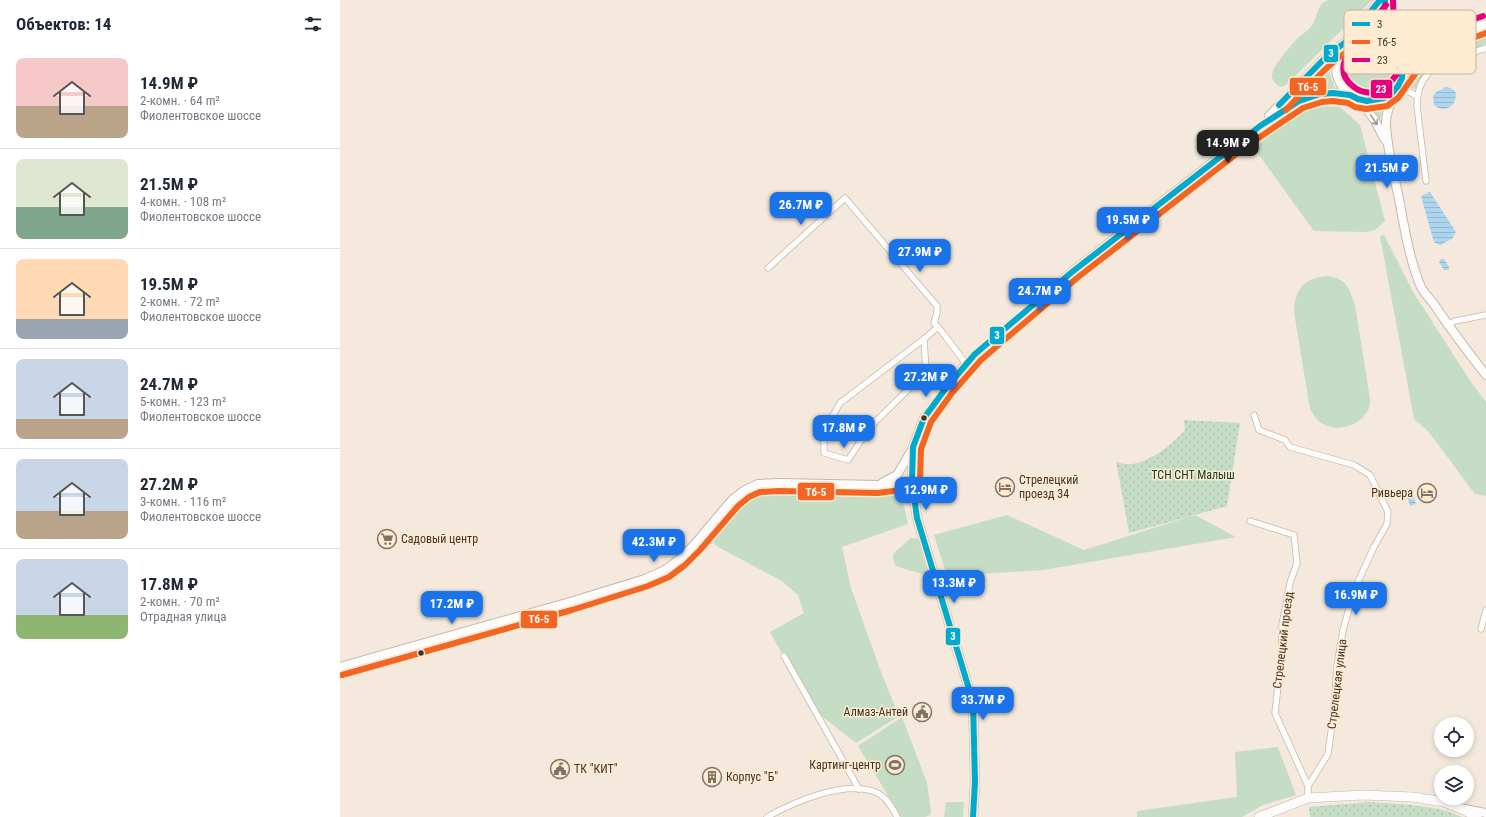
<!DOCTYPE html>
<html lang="ru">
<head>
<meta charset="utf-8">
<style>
  body { margin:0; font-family:"Roboto Condensed",sans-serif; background:#f2f2f3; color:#1f2937; height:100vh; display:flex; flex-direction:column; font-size:15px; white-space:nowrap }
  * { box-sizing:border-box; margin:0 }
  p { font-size:13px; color:#747a83 }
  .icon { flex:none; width:22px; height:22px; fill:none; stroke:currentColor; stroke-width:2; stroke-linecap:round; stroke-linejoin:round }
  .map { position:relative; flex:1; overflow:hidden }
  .details { display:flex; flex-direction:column; background:#fff; width:340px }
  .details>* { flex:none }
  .controls { position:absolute; left:1094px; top:717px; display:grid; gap:8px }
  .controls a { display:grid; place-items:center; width:40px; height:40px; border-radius:50%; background:#fff; box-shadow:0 2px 6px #0003; font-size:20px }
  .price { position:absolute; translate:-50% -34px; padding:0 9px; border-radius:8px; background:#1a73e8; color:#fff; font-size:13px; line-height:26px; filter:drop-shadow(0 1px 2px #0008) }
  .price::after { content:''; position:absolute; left:50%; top:24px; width:12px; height:9px; margin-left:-6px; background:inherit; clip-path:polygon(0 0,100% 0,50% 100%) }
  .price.active { background:#222; color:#fff }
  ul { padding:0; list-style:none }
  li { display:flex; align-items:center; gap:12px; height:100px; padding:0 16px }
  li+li { border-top:1px solid #e0e1e3 }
  li span { display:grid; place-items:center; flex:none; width:112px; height:80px; border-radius:8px; color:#555 }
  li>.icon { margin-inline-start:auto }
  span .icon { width:48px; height:48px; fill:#fffc; stroke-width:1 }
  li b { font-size:17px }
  h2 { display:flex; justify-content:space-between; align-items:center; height:48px; padding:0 16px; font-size:17px }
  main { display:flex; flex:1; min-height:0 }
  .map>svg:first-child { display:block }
</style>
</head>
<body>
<main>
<section class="details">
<h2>Объектов: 14<svg class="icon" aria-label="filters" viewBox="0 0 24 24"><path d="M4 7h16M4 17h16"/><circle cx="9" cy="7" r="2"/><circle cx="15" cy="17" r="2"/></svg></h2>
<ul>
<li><span style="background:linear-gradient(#f6c9c9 60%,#b9a48a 0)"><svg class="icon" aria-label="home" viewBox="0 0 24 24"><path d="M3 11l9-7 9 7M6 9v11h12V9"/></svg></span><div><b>14.9M ₽</b><p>2-комн. · 64 m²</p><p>Фиолентовское шоссе</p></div></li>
<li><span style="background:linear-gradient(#dfe7d0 60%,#7fa58c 0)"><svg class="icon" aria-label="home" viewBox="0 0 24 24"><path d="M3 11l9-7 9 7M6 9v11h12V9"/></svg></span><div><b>21.5M ₽</b><p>4-комн. · 108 m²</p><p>Фиолентовское шоссе</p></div></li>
<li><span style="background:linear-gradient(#ffd9b3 75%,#9aa5b1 0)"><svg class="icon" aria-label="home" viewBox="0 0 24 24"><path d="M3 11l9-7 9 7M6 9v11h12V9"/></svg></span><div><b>19.5M ₽</b><p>2-комн. · 72 m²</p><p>Фиолентовское шоссе</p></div></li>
<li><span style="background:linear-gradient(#c9d6e8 75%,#b9a48a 0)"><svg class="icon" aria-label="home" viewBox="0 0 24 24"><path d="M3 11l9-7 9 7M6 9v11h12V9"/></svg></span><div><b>24.7M ₽</b><p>5-комн. · 123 m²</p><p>Фиолентовское шоссе</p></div></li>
<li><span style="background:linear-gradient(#c9d6e8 65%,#b9a48a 0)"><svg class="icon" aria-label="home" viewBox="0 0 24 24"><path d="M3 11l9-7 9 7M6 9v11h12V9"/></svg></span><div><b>27.2M ₽</b><p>3-комн. · 116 m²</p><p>Фиолентовское шоссе</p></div></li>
<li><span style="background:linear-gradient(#c9d6e8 70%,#8fb573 0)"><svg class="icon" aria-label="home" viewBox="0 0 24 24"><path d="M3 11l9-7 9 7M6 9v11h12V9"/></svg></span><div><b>17.8M ₽</b><p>2-комн. · 70 m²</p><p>Отрадная улица</p></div></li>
</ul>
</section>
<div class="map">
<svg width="1146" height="817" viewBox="0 0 1146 817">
  <defs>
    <pattern id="garden-dots" width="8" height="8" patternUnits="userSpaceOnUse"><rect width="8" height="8" fill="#c5dcc5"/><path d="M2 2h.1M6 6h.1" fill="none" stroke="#aabda9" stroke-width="1.8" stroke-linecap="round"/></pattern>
    <pattern id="water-rules" width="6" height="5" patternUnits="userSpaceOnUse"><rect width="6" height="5" fill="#add6ee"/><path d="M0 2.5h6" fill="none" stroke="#96b8cc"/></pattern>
  </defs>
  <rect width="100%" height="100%" fill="#f4e9dc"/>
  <g fill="#c5dcc5">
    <path d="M988,0H1032L946,85L941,87C923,78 936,65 944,54C948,50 951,44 956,40C960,35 966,32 970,28C978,19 976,4 988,0Z"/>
    <polygon points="1042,6 1039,21 1041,28 1027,26 1023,27"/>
    <polygon points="1146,37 1146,44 1116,55 1113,50"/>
    <circle cx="1027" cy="67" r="28"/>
    <polygon points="1107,48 1113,58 1087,72 1075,89 1070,88 1067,82 1080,62"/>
    <polygon points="989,60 990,75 996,90 975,91 940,110"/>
    <polygon points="1043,105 1040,121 1030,108"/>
    <polygon points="968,106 1000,107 1020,125 1045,221 1035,230 1027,232 974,231 914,148"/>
    <polygon points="1044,235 1073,292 1131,382 1146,402 1146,496 1135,494 1088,431 1074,419 1040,236"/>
    <path d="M986,276C1006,278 1009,287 1015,305L1030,399C1030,403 1030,408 1027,412C1018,427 995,433 980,422C975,419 973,413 970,409L954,312C955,290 962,279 986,276Z"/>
    <path d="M418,491L556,493L562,498L568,524L502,547L511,588L541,672L559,716L516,743L474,710L430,632L464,613L458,595L442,581L378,547L372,541C374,518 401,503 418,491Z"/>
    <polygon points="667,515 744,550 855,515 896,537 703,570 607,576 594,535"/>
    <path d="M571,538L578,539L587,571L582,574L556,566C554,562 552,558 554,553Z"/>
    <polygon points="562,717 587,783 591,812 590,815 585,817 561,817 518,746"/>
    <polygon points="938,747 956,795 923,805 902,817 797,817 797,811 897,797 895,752"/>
    <polygon points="606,802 624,802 623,817 604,817"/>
  </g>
  <g fill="url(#garden-dots)">
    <path d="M844,420L900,423L887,506L789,533L776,461C797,474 833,445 845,430Z"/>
    <path d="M1029,802C1055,804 1100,805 1122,817H970L969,807Z"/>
  </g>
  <g fill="url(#water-rules)">
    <path d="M1106,87L1110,88L1115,91C1119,104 1105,115 1094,105L1093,96L1096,92Z"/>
    <polygon points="1090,192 1116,232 1112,239 1100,245 1095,243 1093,239 1081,196"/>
    <polygon points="1101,259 1104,259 1109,267 1108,270 1104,270 1099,262"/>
    <polygon points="1071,488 1076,504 1070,506 1065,490"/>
  </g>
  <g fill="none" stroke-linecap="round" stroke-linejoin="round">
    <g stroke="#c2b9ad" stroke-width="7">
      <g id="street">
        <polyline points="1058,86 1077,96"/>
        <path d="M1086,181L1077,106C1077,96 1079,85 1086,76C1095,64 1131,53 1146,48"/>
        <polyline points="428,268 505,198 597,306 597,313 594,323 603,333 626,364"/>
        <polyline points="1107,325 1115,321 1146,315"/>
        <polyline points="584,339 500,403 484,431 484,453 508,460 530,427 586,372 584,339 598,327"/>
        <polyline points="914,415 919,430 945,440 950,447 1014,465 1030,475 1048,512 1047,524 1034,547 1015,588 1003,630 997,666 994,710 988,754 968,786 968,798"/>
        <polyline points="910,521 954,535 957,563 950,583 942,625 941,670 938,686 935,713 968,786"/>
        <polyline points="1141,629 1146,610"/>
        <polyline points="444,656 519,789"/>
        <path d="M427,817C454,802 504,780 535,792C546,796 552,807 557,817"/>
      </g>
    </g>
    <g stroke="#c2b9ad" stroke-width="10">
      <g id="secondary">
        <polyline points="1045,0 1044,21 1050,40"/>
        <path d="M1008,40C1029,28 1058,33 1063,61C1067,83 1045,102 1046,124C1047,150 1054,174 1059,199C1064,226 1070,262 1081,287C1084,293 1090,299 1094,304C1110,329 1128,352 1146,375"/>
        <polyline points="1055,44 1069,47 1095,43"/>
        <path d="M1001,48C980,85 1028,121 1055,89"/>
        <path d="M1062,77C1067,70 1072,63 1078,57C1096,39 1123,33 1146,24"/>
        <polyline points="1018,99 1034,119 1045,140"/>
        <polyline points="929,116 985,58 1008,40 1040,0"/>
        <polyline points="542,483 557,475 573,448"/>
        <path d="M549,486C560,488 567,494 574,502"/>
        <polyline points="0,667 230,602 305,579 325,570 340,559 354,545 392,500 405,490 418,484 439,483 538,485 572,481"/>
        <polyline points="1125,809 1146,813"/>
        <path d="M633,817L635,782L633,702L577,518L572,481L573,447L584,418L626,364L732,272L903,139L959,101C976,93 992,92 1010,95"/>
      </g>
    </g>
    <g stroke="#c2b9ad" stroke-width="10">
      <polyline id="primary" points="919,817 968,798 1023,795 1073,797 1104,802 1122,809 1137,817"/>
    </g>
    <use href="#street" stroke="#fdfcfa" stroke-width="5.5"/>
    <use href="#secondary" stroke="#fdfcfa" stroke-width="8"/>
    <use href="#primary" stroke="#fdfcfa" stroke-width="9"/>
    <g stroke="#ffead2" stroke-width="9">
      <g id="bus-1">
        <polyline points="939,105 985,58 1008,40 1040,0"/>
        <polyline points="633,817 635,782 633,702 577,518 572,481 573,447 584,418 606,388 635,354 732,272 920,126 959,101 980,94 993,93 1010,95 1018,99 1027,101 1044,98 1052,93 1058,86 1062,78 1063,60 1060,52 1050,40 1044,21 1045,0"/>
      </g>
    </g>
    <g stroke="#ffead2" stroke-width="9">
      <g id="bus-2">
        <path d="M946,110C962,93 1010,38 1033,41C1041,42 1045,48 1052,51C1067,58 1085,53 1100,50"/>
        <polyline points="2,675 232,610 308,586 329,577 345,565 360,550 398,506 409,497 420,492 439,491 538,493 576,488 580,482 581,449 591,422 612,393 641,360 737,278 908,145 963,108 982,102 993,101 1008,103 1015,107 1026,109 1047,106 1058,98 1083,63 1089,58 1106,48 1146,33"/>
      </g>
    </g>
    <g stroke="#ffead2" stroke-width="9">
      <g id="bus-3">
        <polyline points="1053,0 1054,27 1059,36 1072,38 1099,34"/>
        <path d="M1046,5C1039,14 1032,22 1025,31C1012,47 990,70 1014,87C1021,93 1032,94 1040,90C1055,83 1065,59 1077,47C1094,30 1122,24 1143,16"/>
      </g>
    </g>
    <use href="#bus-1" stroke="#00a9ce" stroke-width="6"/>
    <use href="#bus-2" stroke="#f26522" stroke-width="6"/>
    <use href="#bus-3" stroke="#e5007d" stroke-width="6"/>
  </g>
  <defs><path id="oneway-shaft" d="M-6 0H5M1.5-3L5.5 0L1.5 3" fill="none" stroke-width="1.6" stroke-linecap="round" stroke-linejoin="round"/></defs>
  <use stroke="#9e9891" href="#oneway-shaft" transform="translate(1034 120) rotate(56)"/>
  <defs>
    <g id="hotel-ring" transform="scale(1)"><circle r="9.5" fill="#ffead2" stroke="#7e7367" stroke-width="1.5"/><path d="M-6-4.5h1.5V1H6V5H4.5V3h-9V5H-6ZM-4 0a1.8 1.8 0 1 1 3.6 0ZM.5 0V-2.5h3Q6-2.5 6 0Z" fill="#7e7367"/></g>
    <g id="supermarket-ring" transform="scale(1)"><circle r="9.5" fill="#ffead2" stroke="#7e7367" stroke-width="1.5"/><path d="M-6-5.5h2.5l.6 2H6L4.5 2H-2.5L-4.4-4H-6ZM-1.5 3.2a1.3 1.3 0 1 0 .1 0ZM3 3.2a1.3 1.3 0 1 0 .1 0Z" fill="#7e7367"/></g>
    <g id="civic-ring" transform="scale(1)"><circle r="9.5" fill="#ffead2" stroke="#7e7367" stroke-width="1.5"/><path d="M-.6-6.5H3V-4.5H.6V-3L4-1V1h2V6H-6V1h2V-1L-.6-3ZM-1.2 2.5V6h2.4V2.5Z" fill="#7e7367"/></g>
    <g id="stadium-ring" transform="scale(1)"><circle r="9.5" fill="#ffead2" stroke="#7e7367" stroke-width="1.5"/><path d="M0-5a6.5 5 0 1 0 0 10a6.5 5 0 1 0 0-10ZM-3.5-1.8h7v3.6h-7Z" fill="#7e7367"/></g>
    <g id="building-ring" transform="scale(1)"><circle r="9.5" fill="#ffead2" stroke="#7e7367" stroke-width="1.5"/><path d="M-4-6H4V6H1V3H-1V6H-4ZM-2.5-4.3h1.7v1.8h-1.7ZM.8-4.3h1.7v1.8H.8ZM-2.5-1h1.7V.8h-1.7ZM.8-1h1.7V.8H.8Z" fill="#7e7367"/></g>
  </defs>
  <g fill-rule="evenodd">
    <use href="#hotel-ring" x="665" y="487"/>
    <use href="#hotel-ring" x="1087" y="493"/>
    <use href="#supermarket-ring" x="47" y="539"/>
    <use href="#civic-ring" x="582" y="712"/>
    <use href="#stadium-ring" x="555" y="765"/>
    <use href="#civic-ring" x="220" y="769"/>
    <use href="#building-ring" x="372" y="777"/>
  </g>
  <g fill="#3e3428" stroke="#ffead2" stroke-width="1.5">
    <circle cx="584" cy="418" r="3.5"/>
    <circle cx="81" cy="653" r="3.5"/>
  </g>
  <g text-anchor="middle" stroke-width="3" stroke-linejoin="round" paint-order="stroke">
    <g font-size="12" fill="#0b4128" stroke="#ffead2">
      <text x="853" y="479">ТСН СНТ Малыш</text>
    </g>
    <g font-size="12" fill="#3e3428" stroke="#ffead2" text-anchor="start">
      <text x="679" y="484">Стрелецкий<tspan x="679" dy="14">проезд 34</tspan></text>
      <text x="1073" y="497" text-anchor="end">Ривьера</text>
      <text x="61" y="543">Садовый центр</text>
      <text x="568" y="716" text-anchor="end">Алмаз-Антей</text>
      <text x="541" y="769" text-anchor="end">Картинг-центр</text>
      <text x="234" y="773">ТК "КИТ"</text>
      <text x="386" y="781">Корпус "Б"</text>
    </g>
    <g font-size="12" fill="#3e3428" stroke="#ffead2">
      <text transform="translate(943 640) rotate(-83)" y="4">Стрелецкий проезд</text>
      <text transform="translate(997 684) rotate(-83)" y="4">Стрелецкая улица</text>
    </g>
  </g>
  <rect x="1004" y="10" width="132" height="64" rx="6" fill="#ffead2" stroke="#c5b39f" stroke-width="1"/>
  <rect x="1012" y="22" width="18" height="4" fill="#00a9ce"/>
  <rect x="1012" y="40" width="18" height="4" fill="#f26522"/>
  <rect x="1012" y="58" width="18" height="4" fill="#e5007d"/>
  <g font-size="11" fill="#3e3428">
    <text x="1037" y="28">3</text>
    <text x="1037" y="46">Тб-5</text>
    <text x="1037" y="64">23</text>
  </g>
  <g stroke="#ffead2" stroke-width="1.5">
    <rect x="983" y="44" width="16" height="19" rx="4" fill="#00a9ce"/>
    <rect x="949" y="77" width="38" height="19" rx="4" fill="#f26522"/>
    <rect x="1030" y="79" width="23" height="20" rx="4" fill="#e5007d"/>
    <rect x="649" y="326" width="16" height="19" rx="4" fill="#00a9ce"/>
    <rect x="457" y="482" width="38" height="19" rx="4" fill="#f26522"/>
    <rect x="180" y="610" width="38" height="19" rx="4" fill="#f26522"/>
    <rect x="605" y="627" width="16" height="19" rx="4" fill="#00a9ce"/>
  </g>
  <g font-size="11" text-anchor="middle" font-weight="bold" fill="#fff">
    <text x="991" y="57">3</text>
    <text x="968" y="91">Тб-5</text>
    <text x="1041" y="93">23</text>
    <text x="657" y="339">3</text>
    <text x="476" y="496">Тб-5</text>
    <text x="199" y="623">Тб-5</text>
    <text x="613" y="640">3</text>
  </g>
</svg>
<div class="controls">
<a><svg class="icon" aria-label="locate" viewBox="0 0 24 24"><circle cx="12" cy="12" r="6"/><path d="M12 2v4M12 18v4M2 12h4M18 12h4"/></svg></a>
<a><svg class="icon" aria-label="layers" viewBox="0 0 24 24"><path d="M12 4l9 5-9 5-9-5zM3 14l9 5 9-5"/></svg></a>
</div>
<b class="price active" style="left:888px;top:164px">14.9M ₽</b>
<b class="price" style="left:1047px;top:189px">21.5M ₽</b>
<b class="price" style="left:461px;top:226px">26.7M ₽</b>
<b class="price" style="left:788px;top:241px">19.5M ₽</b>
<b class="price" style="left:580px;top:273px">27.9M ₽</b>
<b class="price" style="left:700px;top:312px">24.7M ₽</b>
<b class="price" style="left:586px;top:398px">27.2M ₽</b>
<b class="price" style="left:504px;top:449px">17.8M ₽</b>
<b class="price" style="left:586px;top:511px">12.9M ₽</b>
<b class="price" style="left:314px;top:563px">42.3M ₽</b>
<b class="price" style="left:614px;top:604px">13.3M ₽</b>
<b class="price" style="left:1016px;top:616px">16.9M ₽</b>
<b class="price" style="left:112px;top:625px">17.2M ₽</b>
<b class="price" style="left:643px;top:721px">33.7M ₽</b>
</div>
</main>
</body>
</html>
